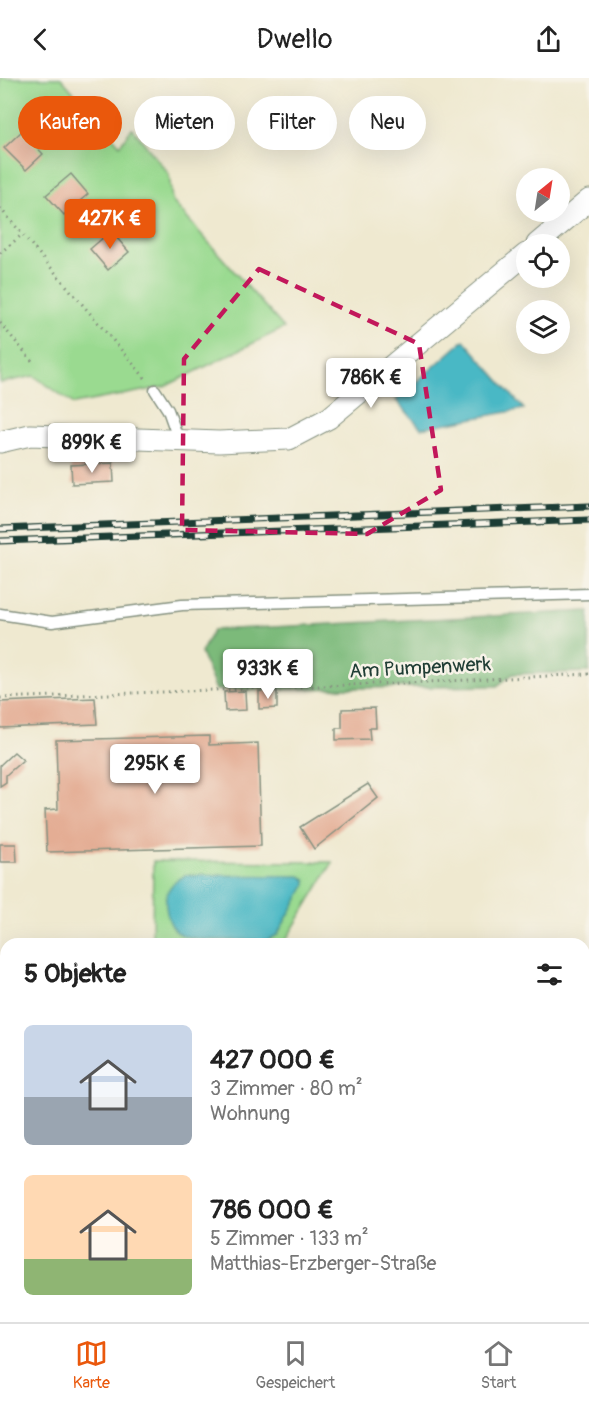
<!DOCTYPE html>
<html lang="de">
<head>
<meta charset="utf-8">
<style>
  body { margin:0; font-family:Pangolin,sans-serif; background:#f2f2f2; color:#222; height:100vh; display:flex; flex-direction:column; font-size:22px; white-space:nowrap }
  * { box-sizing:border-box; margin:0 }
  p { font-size:20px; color:#767676 }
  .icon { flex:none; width:33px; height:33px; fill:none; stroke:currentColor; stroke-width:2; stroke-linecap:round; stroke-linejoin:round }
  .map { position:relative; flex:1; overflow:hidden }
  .sheet { position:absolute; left:0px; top:860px; width:590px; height:386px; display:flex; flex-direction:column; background:#fff; border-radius:18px 18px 0 0; box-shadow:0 6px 24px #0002 }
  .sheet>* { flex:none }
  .guide { position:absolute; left:18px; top:18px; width:554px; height:54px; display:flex; gap:12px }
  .needle { width:39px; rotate:30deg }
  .controls { position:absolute; left:516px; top:90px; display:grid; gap:12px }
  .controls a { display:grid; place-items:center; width:54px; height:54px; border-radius:50%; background:#fff; box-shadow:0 6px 24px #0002; font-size:30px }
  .price { position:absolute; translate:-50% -51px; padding:0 14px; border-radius:6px; background:#fff; color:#222; font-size:20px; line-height:39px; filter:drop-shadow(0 2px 3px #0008) }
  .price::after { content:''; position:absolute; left:50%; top:36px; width:18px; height:14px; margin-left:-9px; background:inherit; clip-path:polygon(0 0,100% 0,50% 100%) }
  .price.selected { background:#ea580c; color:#fff }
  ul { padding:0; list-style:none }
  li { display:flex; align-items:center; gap:18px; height:150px; padding:0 24px }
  li span { display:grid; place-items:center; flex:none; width:168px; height:120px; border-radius:9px; color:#555 }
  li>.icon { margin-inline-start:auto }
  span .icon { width:72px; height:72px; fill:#fffc; stroke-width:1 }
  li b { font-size:26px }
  h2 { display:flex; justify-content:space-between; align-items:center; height:72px; padding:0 24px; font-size:26px }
  .pill { padding:0 21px; border-radius:27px; background:#fff; box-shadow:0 6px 24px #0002; font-size:21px; line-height:54px }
  .pill.selected { background:#ea580c; color:#fff }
  header { display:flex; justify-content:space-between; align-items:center; height:78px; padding:0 24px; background:#fff; font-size:27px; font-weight:600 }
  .dock { display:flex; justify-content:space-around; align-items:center; height:84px; border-top:2px solid #e0e0e0; background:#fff; font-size:16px; color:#767676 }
  .dock a { display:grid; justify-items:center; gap:3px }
  .dock .selected { color:#ea580c }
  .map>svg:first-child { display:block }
</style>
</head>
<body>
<header><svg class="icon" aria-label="back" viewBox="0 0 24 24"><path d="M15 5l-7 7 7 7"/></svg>Dwello<svg class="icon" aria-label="share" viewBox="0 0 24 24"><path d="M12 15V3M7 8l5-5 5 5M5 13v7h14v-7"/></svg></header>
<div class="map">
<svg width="589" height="1244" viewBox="0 0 589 1244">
  <rect width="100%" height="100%" fill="#f7f3e8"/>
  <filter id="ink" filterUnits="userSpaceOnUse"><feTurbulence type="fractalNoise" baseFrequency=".0167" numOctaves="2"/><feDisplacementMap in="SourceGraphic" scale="12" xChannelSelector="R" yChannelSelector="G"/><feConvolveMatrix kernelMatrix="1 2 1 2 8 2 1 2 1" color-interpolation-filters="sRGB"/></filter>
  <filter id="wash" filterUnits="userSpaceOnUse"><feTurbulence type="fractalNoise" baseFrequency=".008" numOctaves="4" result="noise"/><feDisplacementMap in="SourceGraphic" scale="24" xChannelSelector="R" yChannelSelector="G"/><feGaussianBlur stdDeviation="1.35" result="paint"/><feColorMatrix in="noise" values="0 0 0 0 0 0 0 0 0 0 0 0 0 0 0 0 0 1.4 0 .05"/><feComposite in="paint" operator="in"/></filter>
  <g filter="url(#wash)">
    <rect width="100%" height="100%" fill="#efe9d0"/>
    <g fill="#9ada90" stroke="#5c8c62" stroke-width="1.5">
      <polygon points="0,0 61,0 120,67 132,50 169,96 172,123 284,250 164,309 74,326 34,298 0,305"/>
      <polygon points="153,783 333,784 284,865 152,866"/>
    </g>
    <polygon fill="#7bba7a" stroke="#4d7c57" stroke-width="1.5" points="589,533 589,594 513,596 497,608 216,612 201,575 213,552"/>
    <g fill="#4ab8c5" stroke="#347a7c" stroke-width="1.5">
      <polygon points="464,262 524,331 421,350 396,322"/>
      <path d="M186,797L300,798L306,802V806L277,857L267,862C246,861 191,867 176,853C169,846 167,838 166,828C164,812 173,804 186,797Z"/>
    </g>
    <g id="blocks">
      <g fill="#e4ad94">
        <polygon points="22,53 43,76 26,92 4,70"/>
        <polygon points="71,96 88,116 64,137 46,117"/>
        <polygon points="111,153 129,174 108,192 90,171"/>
        <polygon points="113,385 114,404 72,406 71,387"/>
        <polygon points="245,613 246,632 225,633 224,614"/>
        <polygon points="259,613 277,613 277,630 259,631"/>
        <polygon points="95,620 97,646 0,650 0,624"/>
        <polygon points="375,630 376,650 369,650 370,661 336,662 336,650 342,650 342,631"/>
        <polygon points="209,658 209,667 258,665 261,768 47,774 45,732 58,731 56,662"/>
        <polygon points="14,674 23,682 6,697 6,704 0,708 0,687"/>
        <polygon points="368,706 378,720 314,771 300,749"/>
        <polygon points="0,766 16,766 17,784 0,784"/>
        <rect x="584" y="895" width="5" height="55"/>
        <rect x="584" y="952" width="5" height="238"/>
      </g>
    </g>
  </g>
  <g filter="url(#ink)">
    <use href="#blocks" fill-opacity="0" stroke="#879382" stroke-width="1.5"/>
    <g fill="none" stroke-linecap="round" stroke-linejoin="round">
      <g stroke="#879382" stroke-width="13">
        <g id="service">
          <polyline points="155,312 168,332 179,363"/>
          <polyline points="0,536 52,544 182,527 589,516"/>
        </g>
      </g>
      <g stroke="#879382" stroke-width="23">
        <g id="minor">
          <polyline points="537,166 589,122"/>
          <polyline points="0,364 30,357 219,364 289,361 329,340 526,176"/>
          <polyline points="584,890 589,890"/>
          <polyline points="258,1239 258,1244"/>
        </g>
      </g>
      <g stroke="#879382" stroke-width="34">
        <polyline id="primary" points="434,1244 589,1242"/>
      </g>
      <g stroke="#879382" stroke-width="3" stroke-dasharray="1.5 4.5" stroke-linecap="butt">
        <polyline points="0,130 146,301"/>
        <polyline points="0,175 23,156"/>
        <polyline points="0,245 33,284"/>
        <polyline points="0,620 428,604 589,596"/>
        <polyline points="0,1209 6,1209"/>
      </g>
      <use href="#service" stroke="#fff" stroke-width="10"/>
      <use href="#minor" stroke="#fff" stroke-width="21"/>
      <use href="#primary" stroke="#fff" stroke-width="32"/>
      <g stroke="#1f3d34" stroke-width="1.5">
        <polyline points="0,1220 6,1220"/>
        <polyline points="584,1220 589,1220"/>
      </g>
      <g stroke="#1f3d34" stroke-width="7">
        <g id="rail">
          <polyline points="0,451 589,428"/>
          <polyline points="0,463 589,442"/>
        </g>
      </g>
      <use href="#rail" stroke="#f7f3e8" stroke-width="4.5" stroke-dasharray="14" stroke-linecap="butt"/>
    </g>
  </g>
  <path fill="none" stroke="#c2185b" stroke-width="4.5" stroke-dasharray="12 8" stroke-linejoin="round" d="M259,191L419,266L441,412L367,456L182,452L184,281Z"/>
  <g text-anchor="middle" stroke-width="5" stroke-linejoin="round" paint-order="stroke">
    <g font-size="20" fill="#1f3d34" stroke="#f7f3e8">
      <text transform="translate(420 589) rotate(-3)" y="7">Am Pumpenwerk</text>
    </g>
  </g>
</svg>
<div class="controls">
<a><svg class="needle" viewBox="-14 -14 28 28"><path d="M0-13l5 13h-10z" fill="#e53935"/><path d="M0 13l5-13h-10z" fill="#767676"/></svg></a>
<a><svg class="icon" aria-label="locate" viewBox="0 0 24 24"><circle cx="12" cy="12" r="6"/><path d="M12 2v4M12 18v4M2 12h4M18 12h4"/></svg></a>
<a><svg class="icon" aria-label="layers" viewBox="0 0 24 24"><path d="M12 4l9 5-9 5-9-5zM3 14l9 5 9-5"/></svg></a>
</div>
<b class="price selected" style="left:110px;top:172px">427K €</b>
<b class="price" style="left:371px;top:331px">786K €</b>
<b class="price" style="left:92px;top:396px">899K €</b>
<b class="price" style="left:268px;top:622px">933K €</b>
<b class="price" style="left:155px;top:717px">295K €</b>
<div class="guide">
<a class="pill selected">Kaufen</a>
<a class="pill">Mieten</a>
<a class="pill">Filter</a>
<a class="pill">Neu</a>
</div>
<section class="sheet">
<h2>5 Objekte<svg class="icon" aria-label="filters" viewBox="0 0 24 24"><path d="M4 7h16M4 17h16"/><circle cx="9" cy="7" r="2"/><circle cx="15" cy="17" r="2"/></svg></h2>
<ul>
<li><span style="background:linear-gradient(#c9d6e8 60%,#9aa5b1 0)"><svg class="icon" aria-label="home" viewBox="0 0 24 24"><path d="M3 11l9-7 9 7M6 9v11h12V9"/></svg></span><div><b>427 000 €</b><p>3 Zimmer · 80 m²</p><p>Wohnung</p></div></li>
<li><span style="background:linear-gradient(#ffd9b3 70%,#8fb573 0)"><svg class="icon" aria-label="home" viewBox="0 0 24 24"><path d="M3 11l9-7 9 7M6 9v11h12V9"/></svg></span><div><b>786 000 €</b><p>5 Zimmer · 133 m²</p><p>Matthias-Erzberger-Straße</p></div></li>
</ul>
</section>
</div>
<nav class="dock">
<a class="selected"><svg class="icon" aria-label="map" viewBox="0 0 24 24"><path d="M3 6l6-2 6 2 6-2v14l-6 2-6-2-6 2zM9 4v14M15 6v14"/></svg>Karte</a>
<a><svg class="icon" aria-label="saved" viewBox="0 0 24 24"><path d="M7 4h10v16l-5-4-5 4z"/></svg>Gespeichert</a>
<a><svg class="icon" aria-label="home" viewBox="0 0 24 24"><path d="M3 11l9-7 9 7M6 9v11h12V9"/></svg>Start</a>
</nav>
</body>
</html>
